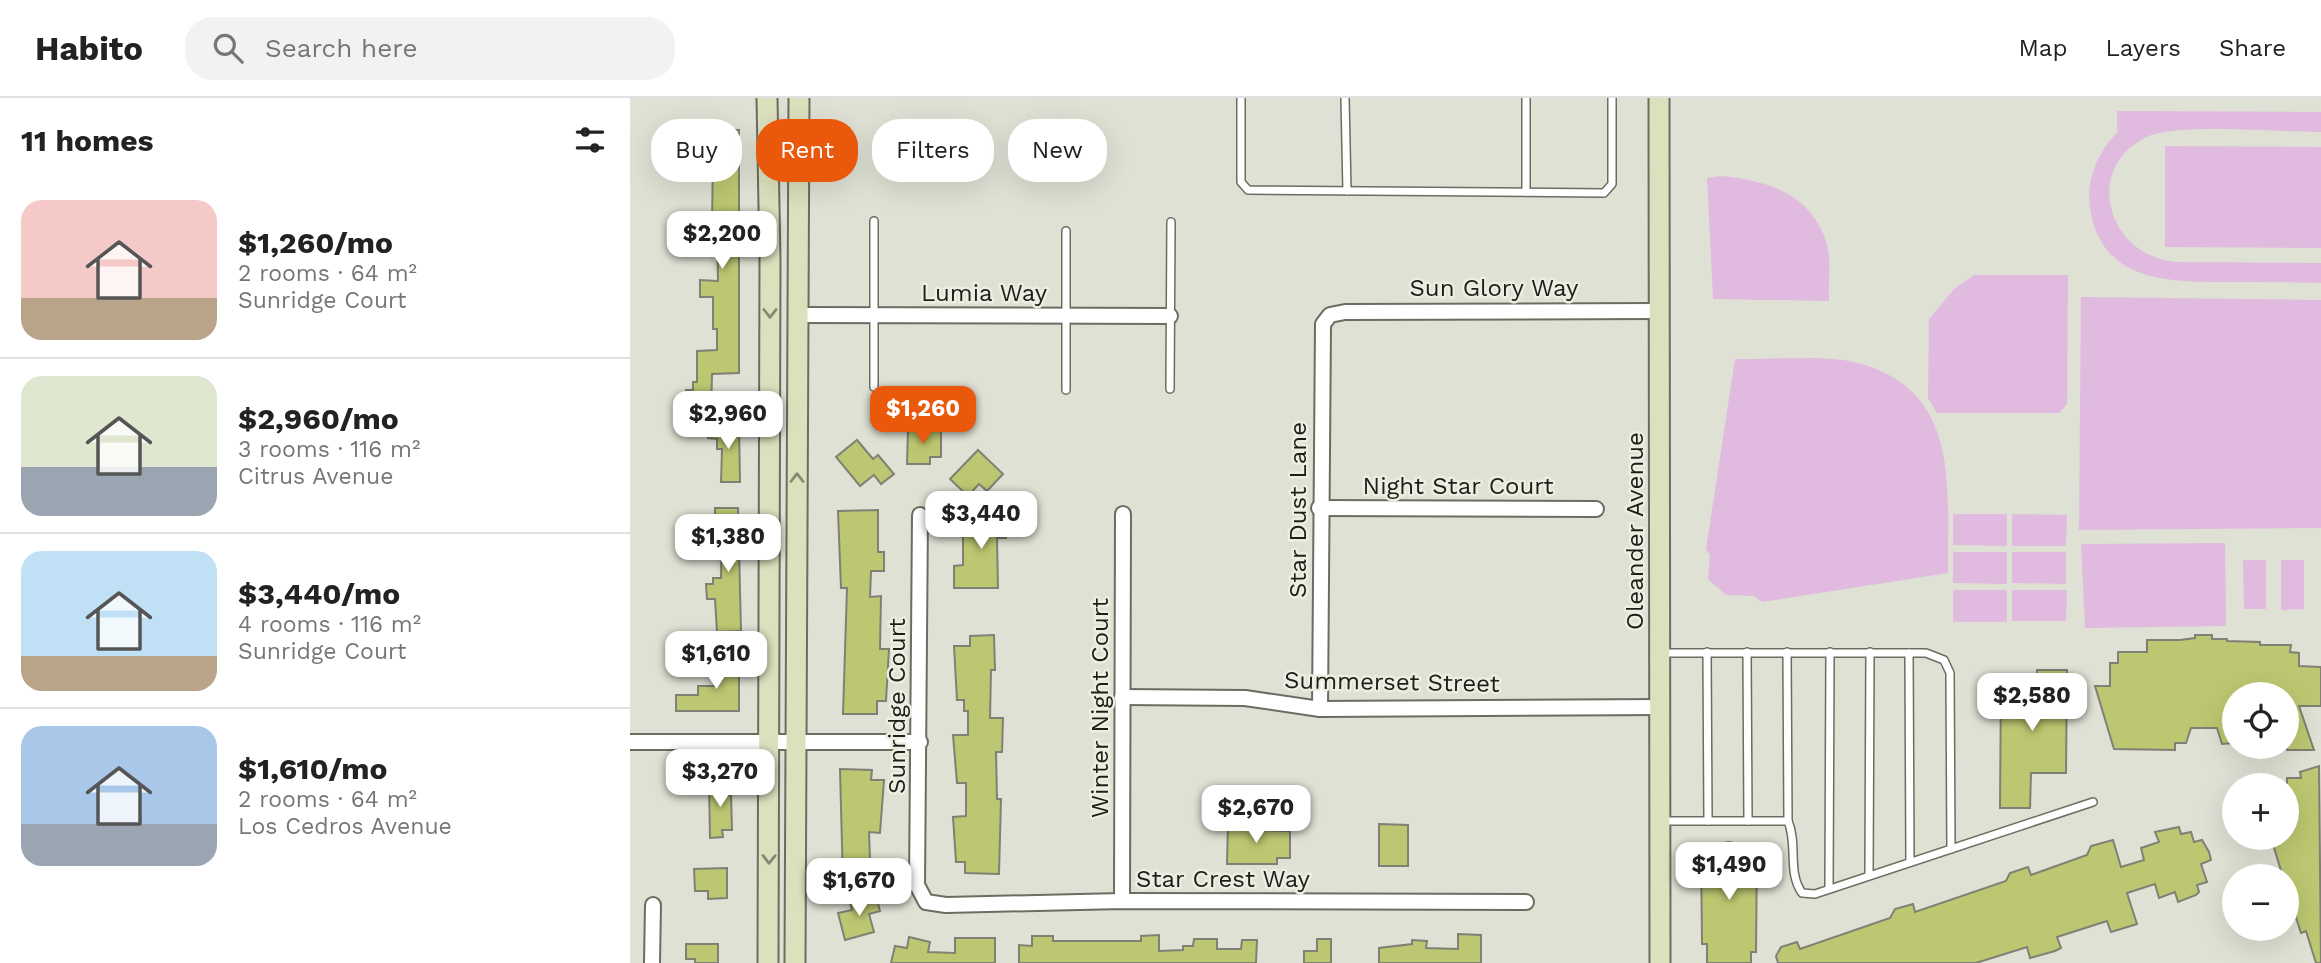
<!DOCTYPE html>
<html lang="en">
<head>
<meta charset="utf-8">
<style>
  body { margin:0; font-family:"Work Sans",sans-serif; background:#f2f2f2; color:#222; height:100vh; display:flex; flex-direction:column; font-size:26px; white-space:nowrap }
  * { box-sizing:border-box; margin:0 }
  p { font-size:23px; color:#767676 }
  .icon { flex:none; width:38px; height:38px; fill:none; stroke:currentColor; stroke-width:2; stroke-linecap:round; stroke-linejoin:round }
  .map { position:relative; flex:1; overflow:hidden }
  .details { display:flex; flex-direction:column; background:#fff; width:630px }
  .details>* { flex:none }
  .guide { position:absolute; left:21px; top:21px; width:665px; height:63px; display:flex; gap:14px }
  .controls { position:absolute; left:1592px; top:584px; display:grid; gap:14px }
  .controls a { display:grid; place-items:center; width:77px; height:77px; border-radius:50%; background:#fff; box-shadow:0 7px 28px #0002; font-size:35px }
  .price { position:absolute; translate:-50% -60px; padding:0 16px; border-radius:14px; background:#fff; color:#222; font-size:23px; line-height:46px; filter:drop-shadow(0 2px 4px #0008) }
  .price::after { content:''; position:absolute; left:50%; top:42px; width:21px; height:16px; margin-left:-10px; background:inherit; clip-path:polygon(0 0,100% 0,50% 100%) }
  .price.selected { background:#ea580c; color:#fff }
  ul { padding:0; list-style:none }
  li { display:flex; align-items:center; gap:21px; height:175px; padding:0 21px }
  li+li { border-top:2px solid #e0e0e0 }
  li span { display:grid; place-items:center; flex:none; width:196px; height:140px; border-radius:21px; color:#555 }
  li>.icon { margin-inline-start:auto }
  span .icon { width:84px; height:84px; fill:#fffc; stroke-width:1 }
  li b { font-size:30px }
  h2 { display:flex; justify-content:space-between; align-items:center; height:84px; padding:0 21px; font-size:30px }
  .chip { padding:0 24px; border-radius:28px; background:#fff; box-shadow:0 7px 28px #0002; font-size:24px; line-height:63px }
  .chip.selected { background:#ea580c; color:#fff }
  header { display:flex; align-items:center; gap:42px; box-sizing:border-box; height:98px; padding:0 35px; background:#fff; border-bottom:2px solid #e0e0e0 }
  header strong { font-size:33px }
  nav { display:flex; gap:38px; margin-inline-start:auto; font-size:24px }
  .search { width:490px; height:63px; background:#f2f2f2; display:flex; align-items:center; gap:18px; box-sizing:border-box; padding:0 24px; border-radius:28px; color:#767676; font-size:26px }
  main { display:flex; flex:1; min-height:0 }
  .map>svg:first-child { display:block }
</style>
</head>
<body>
<header>
<strong>Habito</strong>
<div class="search"><svg class="icon" aria-label="search" viewBox="0 0 24 24"><circle cx="10" cy="10" r="6"/><path d="M15 15l6 6"/></svg>Search here</div>
<nav><a>Map</a><a>Layers</a><a>Share</a></nav>
</header>
<main>
<section class="details">
<h2>11 homes<svg class="icon" aria-label="filters" viewBox="0 0 24 24"><path d="M4 7h16M4 17h16"/><circle cx="9" cy="7" r="2"/><circle cx="15" cy="17" r="2"/></svg></h2>
<ul>
<li><span style="background:linear-gradient(#f6c9c9 70%,#b9a48a 0)"><svg class="icon" aria-label="home" viewBox="0 0 24 24"><path d="M3 11l9-7 9 7M6 9v11h12V9"/></svg></span><div><b>$1,260/mo</b><p>2 rooms · 64 m²</p><p>Sunridge Court</p></div></li>
<li><span style="background:linear-gradient(#dfe7d0 65%,#9aa5b1 0)"><svg class="icon" aria-label="home" viewBox="0 0 24 24"><path d="M3 11l9-7 9 7M6 9v11h12V9"/></svg></span><div><b>$2,960/mo</b><p>3 rooms · 116 m²</p><p>Citrus Avenue</p></div></li>
<li><span style="background:linear-gradient(#bfe0f5 75%,#b9a48a 0)"><svg class="icon" aria-label="home" viewBox="0 0 24 24"><path d="M3 11l9-7 9 7M6 9v11h12V9"/></svg></span><div><b>$3,440/mo</b><p>4 rooms · 116 m²</p><p>Sunridge Court</p></div></li>
<li><span style="background:linear-gradient(#a9c7e8 70%,#9aa5b1 0)"><svg class="icon" aria-label="home" viewBox="0 0 24 24"><path d="M3 11l9-7 9 7M6 9v11h12V9"/></svg></span><div><b>$1,610/mo</b><p>2 rooms · 64 m²</p><p>Los Cedros Avenue</p></div></li>
</ul>
</section>
<div class="map">
<svg width="1691" height="865" viewBox="0 0 1691 865">
  <rect width="100%" height="100%" fill="#dee1d3"/>
  <g fill="#e1bae0">
    <path d="M1487,13L1691,14V34C1652,34 1550,25 1519,38C1452,67 1476,157 1545,164L1691,165V185C1661,184 1630,184 1600,184C1542,184 1471,186 1460,110C1456,81 1468,53 1489,33L1487,32Z"/>
    <polygon points="1535,48 1691,49 1691,150 1535,149"/>
    <path d="M1091,78C1135,82 1180,95 1196,143C1202,160 1198,185 1199,203L1083,201L1077,80Z"/>
    <polygon points="1344,177 1438,177 1437,306 1429,315 1307,315 1298,300 1299,221 1324,191"/>
    <polygon points="1451,199 1691,202 1691,430 1449,432"/>
    <path d="M1105,261C1140,262 1197,256 1228,265C1332,293 1317,390 1318,475L1132,504L1124,498L1096,497L1078,481L1080,457L1076,451Z"/>
    <polygon points="1323,416 1377,416 1377,448 1323,447"/>
    <polygon points="1382,416 1437,417 1436,448 1382,448"/>
    <polygon points="1595,445 1596,528 1455,530 1451,446"/>
    <polygon points="1323,454 1377,454 1377,486 1323,485"/>
    <polygon points="1382,454 1436,454 1436,486 1382,485"/>
    <polygon points="1613,462 1636,462 1636,511 1614,511"/>
    <polygon points="1651,462 1674,462 1674,511 1651,512"/>
    <rect x="1323" y="492" width="54" height="32"/>
    <polygon points="1382,492 1437,492 1436,523 1382,523"/>
  </g>
  <g fill="#bdc771" stroke="#7f8174" stroke-width="2">
    <polygon points="79,31 109,32 109,275 82,276 81,316 63,316 63,308 55,308 56,292 63,292 63,284 67,284 67,253 87,252 87,231 83,231 83,199 70,199 70,182 88,183 87,126 82,126 83,55 79,55"/>
    <polygon points="79,327 109,328 110,384 91,384 92,351 87,351 87,341 78,340"/>
    <polygon points="278,331 311,332 311,359 300,359 300,366 277,366"/>
    <polygon points="227,342 243,361 248,357 264,376 251,386 244,377 230,388 206,359"/>
    <polygon points="348,352 373,376 357,393 349,386 338,398 320,381"/>
    <polygon points="85,410 108,410 111,533 87,534 85,501 77,501 76,486 83,486 83,480 91,480 92,426 85,426"/>
    <polygon points="345,411 376,412 376,440 367,440 368,490 324,490 324,468 333,467 333,429 345,430"/>
    <polygon points="248,412 248,454 254,454 254,473 241,473 240,499 251,498 250,551 259,551 256,603 247,603 247,616 213,616 217,490 211,490 208,413"/>
    <polygon points="364,537 365,572 361,572 360,620 373,620 372,654 366,654 367,701 371,701 369,776 335,775 335,764 326,764 323,719 336,718 336,685 327,685 323,637 338,637 338,613 334,613 334,602 327,602 324,548 340,548 340,538"/>
    <polygon points="1565,537 1582,537 1582,541 1597,541 1597,543 1630,544 1630,547 1661,547 1660,554 1669,555 1669,568 1691,569 1691,608 1669,608 1684,652 1657,652 1657,597 1605,597 1605,645 1592,646 1587,630 1561,630 1556,645 1545,645 1545,652 1484,651 1465,588 1480,588 1480,565 1488,565 1488,554 1517,554 1517,542 1550,542 1565,540"/>
    <polygon points="86,559 109,560 109,613 46,613 46,597 68,597 68,588 85,588"/>
    <polygon points="1407,572 1437,572 1436,675 1401,675 1400,710 1370,710 1371,579 1407,579"/>
    <polygon points="1689,668 1691,865 1686,865 1676,833 1671,835 1657,792 1657,779 1653,779 1641,740 1657,740 1657,680 1671,680 1670,674"/>
    <polygon points="210,671 242,672 241,682 254,682 250,735 239,734 240,762 247,762 247,784 213,785"/>
    <polygon points="96,683 96,697 101,697 102,732 92,732 93,739 80,740 79,684"/>
    <polygon points="598,724 627,724 627,732 660,733 660,760 647,760 647,766 597,766"/>
    <polygon points="749,726 778,727 778,768 749,768"/>
    <polygon points="1549,729 1551,736 1561,734 1564,744 1572,742 1579,754 1581,762 1571,766 1577,784 1567,787 1569,794 1566,797 1548,804 1545,794 1529,800 1525,786 1497,795 1507,826 1481,834 1477,823 1427,839 1431,850 1425,853 1400,860 1397,849 1346,865 1148,865 1146,858 1151,849 1167,844 1170,851 1260,820 1265,811 1283,806 1285,814 1376,783 1380,775 1398,769 1401,777 1457,757 1461,748 1483,742 1491,769 1514,762 1511,750 1529,744 1525,734"/>
    <polygon points="1099,744 1127,750 1126,854 1121,854 1121,865 1077,865 1077,846 1072,846 1071,749"/>
    <polygon points="97,770 97,800 78,801 78,793 65,793 64,771"/>
    <polygon points="246,798 250,813 239,816 244,834 215,842 208,815 222,812 220,804"/>
    <polygon points="828,836 851,837 851,865 749,865 749,850 782,846 782,842 797,843 796,850 828,851"/>
    <polygon points="529,837 529,853 553,852 553,848 563,848 564,841 587,841 587,851 611,851 612,842 627,842 626,865 389,865 389,847 402,848 402,838 423,838 423,843 511,843 511,838"/>
    <polygon points="279,839 300,844 298,854 325,855 325,840 365,840 365,865 261,865 265,848 277,850"/>
    <polygon points="687,841 701,841 701,865 674,865 674,853 687,853"/>
    <polygon points="56,846 88,846 88,865 65,865 65,861 56,861"/>
  </g>
  <g fill="none" stroke-linecap="round" stroke-linejoin="round">
    <g stroke="#6b6d61" stroke-width="10">
      <g id="lane">
        <polyline points="611,0 611,84 618,92 974,95 982,86 982,0"/>
        <polyline points="715,0 717,93"/>
        <polyline points="896,0 896,94"/>
        <polyline points="244,123 244,289"/>
        <polyline points="436,133 436,292"/>
        <polyline points="540,291 541,124"/>
        <polyline points="1077,554 1078,723"/>
        <polyline points="1117,554 1118,723"/>
        <polyline points="1157,554 1158,723"/>
        <polyline points="1031,555 1296,555 1314,562 1320,575 1321,751"/>
        <polyline points="1279,555 1280,764"/>
        <path d="M1031,723H1158C1168,746 1157,774 1172,795L1185,796L1463,704"/>
        <polyline points="1239,777 1240,554"/>
        <polyline points="1199,791 1200,554"/>
      </g>
    </g>
    <g stroke="#6b6d61" stroke-width="18">
      <g id="street">
        <polyline points="168,217 540,218"/>
        <polyline points="689,410 966,411"/>
        <polyline points="290,417 287,787 296,804 316,807 492,803 896,804"/>
        <polyline points="492,599 615,600 690,611 1031,609"/>
        <polyline points="690,611 693,226 700,217 715,214 1028,213"/>
        <polyline points="0,644 290,644"/>
        <polyline points="492,803 493,416"/>
        <polyline points="22,865 23,807"/>
      </g>
    </g>
    <g stroke="#6b6d61" stroke-width="23">
      <g id="secondary">
        <polyline points="137,0 140,163 138,865"/>
        <polyline points="1029,0 1030,865"/>
        <polyline points="165,865 169,0"/>
      </g>
    </g>
    <use href="#lane" stroke="#fff" stroke-width="7"/>
    <use href="#street" stroke="#fff" stroke-width="14"/>
    <use href="#secondary" stroke="#dde0bd" stroke-width="19"/>
  </g>
  <defs><path id="oneway-chevron" d="M-2-3.5L2.5 0L-2 3.5" fill="none" stroke-width="1.6" stroke-linecap="round" stroke-linejoin="round" transform="scale(1.75)"/></defs>
  <g stroke="#878973">
    <use href="#oneway-chevron" transform="translate(140 215) rotate(90)"/>
    <use href="#oneway-chevron" transform="translate(167 380) rotate(-90)"/>
    <use href="#oneway-chevron" transform="translate(139 761) rotate(91)"/>
  </g>
  <g text-anchor="middle" stroke-width="5" stroke-linejoin="round" paint-order="stroke">
    <g font-size="24" fill="#1d1e18" stroke="#ebeee0">
      <text x="864" y="198">Sun Glory Way</text>
      <text x="354" y="203">Lumia Way</text>
      <text x="828" y="396">Night Star Court</text>
      <text transform="translate(668 412) rotate(-90)" y="8">Star Dust Lane</text>
      <text transform="translate(1005 433) rotate(-90)" y="8">Oleander Avenue</text>
      <text transform="translate(762 584) rotate(1)" y="8">Summerset Street</text>
      <text transform="translate(267 608) rotate(-90)" y="8">Sunridge Court</text>
      <text transform="translate(470 610) rotate(-90)" y="8">Winter Night Court</text>
      <text x="593" y="789">Star Crest Way</text>
    </g>
  </g>
</svg>
<div class="controls">
<a><svg class="icon" aria-label="locate" viewBox="0 0 24 24"><circle cx="12" cy="12" r="6"/><path d="M12 2v4M12 18v4M2 12h4M18 12h4"/></svg></a>
<a>+</a>
<a>−</a>
</div>
<b class="price" style="left:92px;top:173px">$2,200</b>
<b class="price selected" style="left:293px;top:348px">$1,260</b>
<b class="price" style="left:98px;top:353px">$2,960</b>
<b class="price" style="left:351px;top:453px">$3,440</b>
<b class="price" style="left:98px;top:476px">$1,380</b>
<b class="price" style="left:86px;top:593px">$1,610</b>
<b class="price" style="left:1402px;top:635px">$2,580</b>
<b class="price" style="left:90px;top:711px">$3,270</b>
<b class="price" style="left:626px;top:747px">$2,670</b>
<b class="price" style="left:1099px;top:804px">$1,490</b>
<b class="price" style="left:229px;top:820px">$1,670</b>
<div class="guide">
<a class="chip">Buy</a>
<a class="chip selected">Rent</a>
<a class="chip">Filters</a>
<a class="chip">New</a>
</div>
</div>
</main>
</body>
</html>
